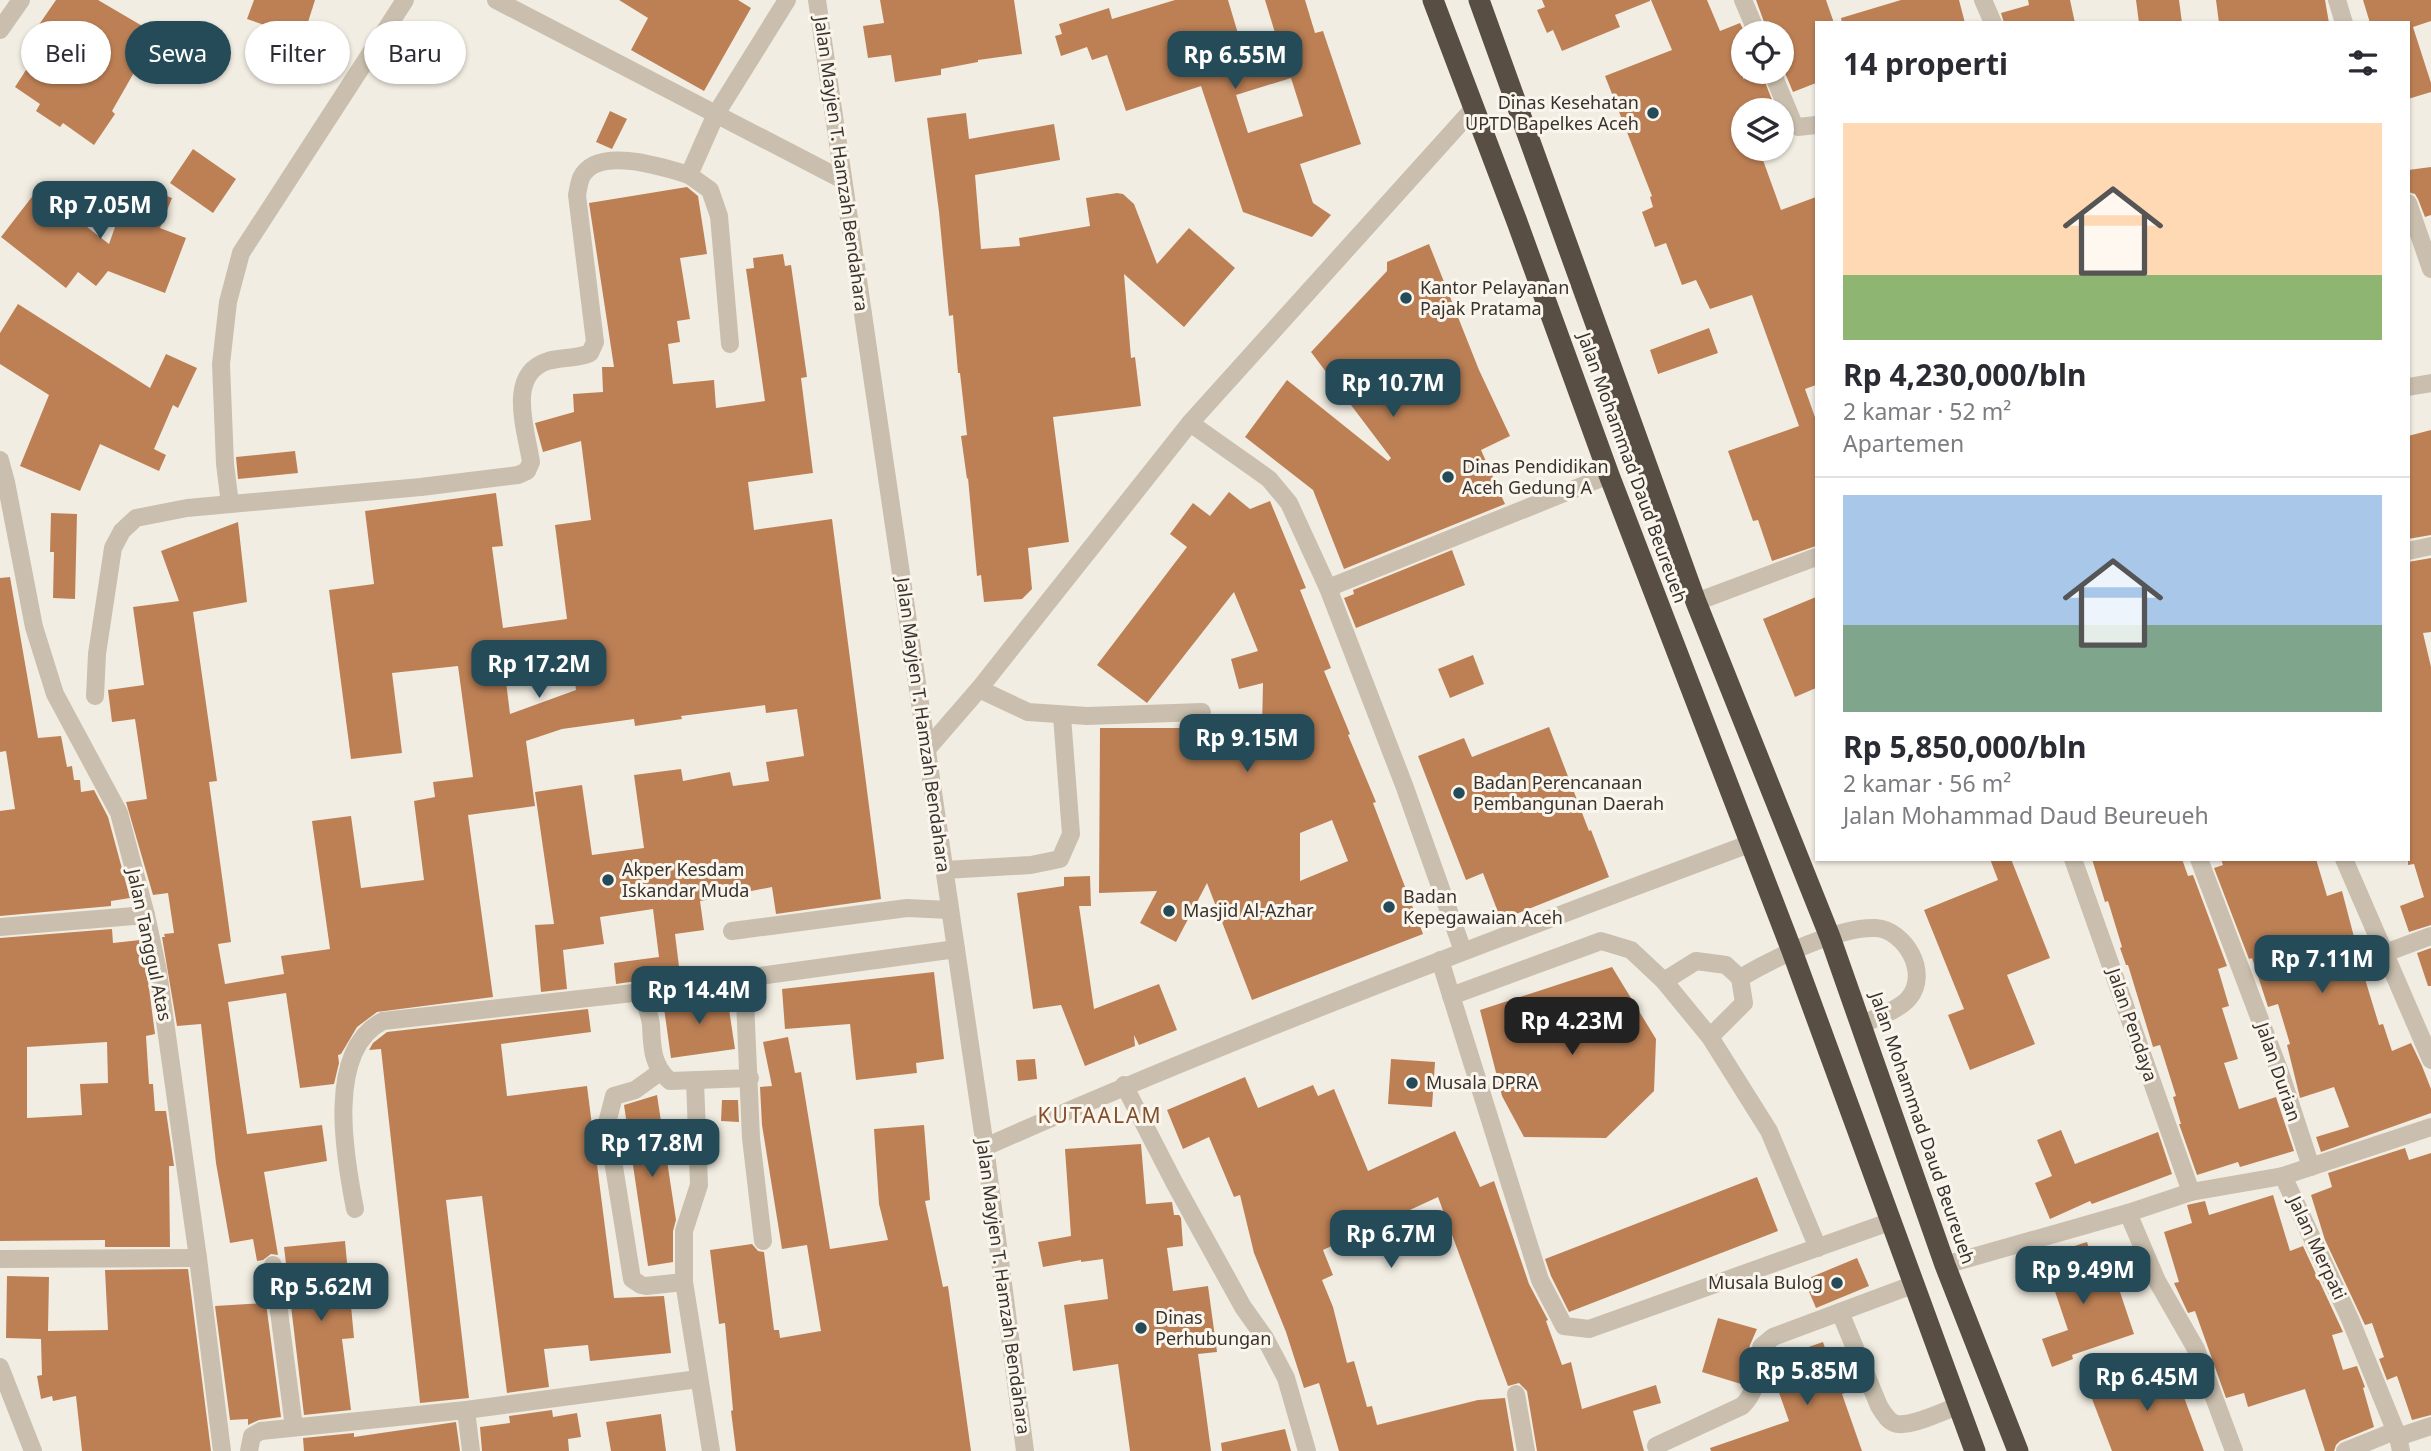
<!DOCTYPE html>
<html lang="id">
<head>
<meta charset="utf-8">
<style>
  body { margin:0; font-family:"Noto Sans",sans-serif; background:#f2f2f3; color:#2b2b33; height:100vh; display:flex; flex-direction:column; font-size:26px; white-space:nowrap }
  * { box-sizing:border-box; margin:0 }
  p { font-size:23px; color:#7c7c81 }
  .icon { flex:none; width:38px; height:38px; fill:none; stroke:currentColor; stroke-width:2; stroke-linecap:round; stroke-linejoin:round }
  .map { position:relative; flex:1; overflow:hidden }
  .drawer { position:absolute; left:1815px; top:21px; width:595px; height:840px; display:flex; flex-direction:column; background:#fff; border-radius:0px; box-shadow:0 2px 5px #0004 }
  .drawer>* { flex:none }
  .guide { position:absolute; left:21px; top:21px; width:665px; height:63px; display:flex; gap:14px }
  .buttons { position:absolute; left:1731px; top:21px; display:grid; gap:14px }
  .buttons a { display:grid; place-items:center; width:63px; height:63px; border-radius:50%; background:#fff; box-shadow:0 2px 5px #0004; font-size:35px }
  .price { position:absolute; translate:-50% -60px; padding:0 16px; border-radius:14px; background:#244b57; color:#fff; font-size:23px; line-height:46px; filter:drop-shadow(0 2px 4px #0008) }
  .price::after { content:''; position:absolute; left:50%; top:42px; width:21px; height:16px; margin-left:-10px; background:inherit; clip-path:polygon(0 0,100% 0,50% 100%) }
  .price.on { background:#222; color:#fff }
  ul { padding:0; list-style:none }
  li { display:grid; align-content:center; gap:14px; height:371px; padding:0 28px }
  li+li { border-top:2px solid #e1e1e2 }
  li span { display:grid; place-items:center; height:217px; border-radius:0px; color:#555 }
  li>.icon { margin-inline-start:auto }
  span .icon { width:126px; height:126px; fill:#fffc; stroke-width:1 }
  li b { font-size:30px }
  h2 { display:flex; justify-content:space-between; align-items:center; height:84px; padding:0 28px; font-size:30px }
  .pill { padding:0 24px; border-radius:32px; background:#fff; box-shadow:0 2px 5px #0004; font-size:24px; line-height:63px }
  .pill.on { background:#244b57; color:#fff }
  .map>svg:first-child { display:block }
</style>
</head>
<body>
<div class="map">
<svg width="2431" height="1451" viewBox="0 0 2431 1451">
  <rect width="100%" height="100%" fill="#f2ede2"/>
  <g fill="#bd8055" fill-rule="evenodd">
    <polygon points="56,0 98,0 156,34 112,111 115,114 94,145 63,123 60,127 36,111 40,104 15,87 37,53 25,45"/>
    <polygon points="254,0 315,0 303,38 247,19"/>
    <polygon points="619,0 738,0 751,8 704,91 631,50 648,18"/>
    <polygon points="880,0 1014,0 1022,54 978,60 978,62 941,69 941,75 895,82 891,55 868,58 863,26 884,23"/>
    <path d="M1175,0H1228L1242,47L1276,36L1265,0H1305L1315,33L1323,31L1361,144L1300,164L1313,203L1331,215L1312,237L1243,212L1201,86L1126,111L1107,55L1092,60L1087,47L1061,56L1055,36L1062,34L1059,24L1109,8L1112,19ZM1291,78L1303,116L1248,133L1236,95Z"/>
    <polygon points="1542,0 1650,0 1650,1 1615,15 1620,27 1562,51 1553,30 1547,33 1537,10 1545,7"/>
    <polygon points="1651,0 1707,0 1720,31 1740,23 1745,33 1743,79 1761,72 1776,110 1743,110 1743,149 1759,149 1781,210 1816,197 1816,385 1805,389 1816,420 1816,546 1772,561 1758,520 1753,521 1728,451 1799,426 1752,295 1710,309 1696,280 1682,285 1666,243 1655,247 1642,212 1653,207 1650,197 1652,196 1605,76 1672,50"/>
    <polygon points="1756,0 1826,0 1834,23 1816,23 1816,83 1793,92 1782,66 1782,33 1768,33"/>
    <polygon points="1901,0 1959,0 1965,23 1842,23 1841,18"/>
    <polygon points="2028,0 2070,0 2075,23 2004,23 2001,13 2029,5"/>
    <polygon points="2136,0 2179,0 2182,23 2139,23"/>
    <polygon points="2216,0 2325,0 2329,23 2219,23"/>
    <polygon points="2363,0 2431,0 2431,21 2413,27 2431,83 2431,92 2408,99 2408,23 2370,23"/>
    <polygon points="610,111 627,119 612,149 596,142"/>
    <polygon points="966,113 969,139 1054,124 1060,160 975,175 981,249 1020,246 1019,238 1090,226 1086,198 1117,193 1123,194 1134,204 1157,264 1189,228 1235,268 1184,327 1124,274 1131,358 1135,357 1141,406 1053,417 1069,542 1028,548 1032,589 1022,599 984,602 981,575 977,576 968,478 967,479 961,436 967,435 960,373 958,373 953,315 949,316 939,212 927,118"/>
    <polygon points="193,149 236,179 213,213 170,183"/>
    <polygon points="2431,167 2431,215 2425,217 2418,199 2415,194 2408,192 2408,170"/>
    <polygon points="131,182 172,198 160,228 186,238 165,293 108,271 96,286 78,272 66,288 1,237 38,189 109,244"/>
    <path d="M687,187L698,196L707,254L680,258L690,319L677,321L680,342L668,344L673,384L714,380L716,408L765,401L746,269L754,268L753,258L783,254L785,266L791,265L807,377L801,378L813,473L748,482L754,530L832,519L881,899L776,914L772,887L700,901L704,930L675,934L680,975L616,984L614,963L659,957L653,909L600,917L604,944L563,950L567,989L541,992L535,925L554,924L535,792L582,785L592,855L644,848L634,775L681,769L683,781L730,772L733,786L769,781L766,762L804,756L797,709L766,713L765,705L681,716L682,719L635,726L634,719L562,729L526,741L535,806L468,815L493,997L377,1012L357,1027L341,1054L338,1055L339,1063L334,1084L300,1088L286,993L228,1002L247,1134L322,1125L327,1161L264,1172L278,1255L271,1254L263,1260L257,1261L253,1239L230,1243L216,1163L201,1024L177,1026L162,937H165L164,934L174,933L168,893L153,895L126,802L147,799L135,719L112,722L108,690L144,685L133,607L179,601L161,551L238,522L247,602L193,612L217,781L209,782L231,942L218,944L225,984L284,974L281,956L330,949L312,821L351,816L361,888L424,880L414,801L435,797L433,782L473,777L458,666L392,673L402,753L351,759L329,590L374,584L365,511L496,493L503,546L492,547L503,628L567,619L555,525L591,520L581,441L543,452L535,423L574,412L573,394L603,392L602,367H614L589,203ZM569,640L576,690L510,714L502,649Z"/>
    <polygon points="1429,244 1479,370 1510,436 1481,450 1505,504 1344,569 1313,490 1245,437 1287,380 1388,461 1391,458 1311,352 1387,271 1387,262"/>
    <polygon points="18,304 150,388 166,354 197,368 178,408 173,405 154,449 166,455 159,471 100,444 80,491 20,466 49,395 0,364 0,333"/>
    <polygon points="1709,328 1718,353 1658,374 1650,350"/>
    <polygon points="2431,430 2431,535 2408,539 2408,436"/>
    <polygon points="295,451 298,473 238,479 236,457"/>
    <path d="M1229,492L1250,509L1270,501L1306,588L1300,590L1331,668L1324,671L1350,734L1348,735L1376,802L1373,803L1423,934L1252,1000L1207,883L1176,942L1140,923L1157,891L1099,893L1100,728H1262L1263,683L1239,689L1231,659L1258,651L1234,592L1147,703L1097,665L1187,547L1170,534L1193,503L1210,516ZM1332,820L1348,861L1300,881V833Z"/>
    <polygon points="51,513 77,514 75,599 53,598 54,552 50,552"/>
    <polygon points="1452,550 1465,585 1356,628 1344,598 1354,594 1353,590"/>
    <polygon points="2431,558 2431,632 2423,633 2431,667 2431,925 2409,932 2400,906 2424,897 2414,864 2408,865 2408,562"/>
    <polygon points="10,577 38,738 61,736 67,767 72,766 74,780 80,780 81,792 94,790 108,817 130,898 111,901 111,906 0,916 0,811 15,809 6,751 0,752 0,578"/>
    <polygon points="1816,597 1816,688 1795,697 1763,619"/>
    <polygon points="1473,655 1484,684 1450,698 1438,669"/>
    <polygon points="1549,727 1589,831 1591,830 1609,877 1501,920 1483,873 1466,880 1418,756 1464,738 1472,757"/>
    <polygon points="1990,859 2011,859 2050,958 2007,975 2035,1044 1970,1070 1948,1015 1964,1009 1924,910 1998,880"/>
    <polygon points="2092,859 2182,859 2188,876 2193,875 2227,966 2218,969 2229,1006 2222,1008 2238,1059 2224,1063 2239,1109 2276,1097 2294,1151 2240,1167 2238,1162 2197,1175 2179,1124 2181,1124 2173,1097 2176,1096 2160,1045 2153,1047 2128,965 2126,965 2120,948 2122,947 2108,901 2105,902"/>
    <polygon points="2221,859 2316,859 2327,896 2342,891 2365,979 2379,1025 2383,1024 2392,1051 2411,1043 2422,1066 2431,1089 2431,1113 2321,1152 2316,1137 2349,1127 2334,1087 2300,1098 2287,1045 2290,1044 2278,1004 2268,1007 2252,958 2249,959 2214,868 2223,865"/>
    <polygon points="1090,876 1091,906 1079,906 1094,1009 1159,984 1177,1030 1139,1045 1134,1035 1135,1046 1085,1066 1061,1005 1033,1009 1017,893 1064,886 1064,877"/>
    <path d="M112,929L113,943L140,940L147,973L155,1034L146,1036L149,1084H153L155,1111H166L174,1166H169L170,1247H105V1240L0,1241V938ZM107,1042L108,1083L80,1084L82,1115L27,1118V1047Z"/>
    <polygon points="2431,948 2431,986 2428,986 2417,953"/>
    <polygon points="1612,967 1656,1039 1654,1091 1606,1138 1524,1137 1502,1096 1480,1010"/>
    <polygon points="934,972 944,1059 916,1063 917,1073 856,1080 850,1024 785,1029 782,989"/>
    <polygon points="727,996 735,1049 671,1058 663,1001 683,998 684,1002"/>
    <polygon points="588,1009 591,1032 501,1044 507,1096 587,1086 614,1298 664,1296 671,1353 590,1361 588,1345 544,1349 549,1387 507,1393 482,1196 446,1200 469,1398 420,1403 381,1049 369,1050 373,1043 387,1032"/>
    <polygon points="788,1037 795,1073 801,1072 830,1249 888,1240 879,1204 874,1129 924,1125 930,1200 925,1201 943,1287 948,1286 971,1451 736,1451 731,1411 733,1410 725,1323 719,1324 710,1250 752,1244 758,1251 764,1252 774,1330 779,1330 780,1338 821,1331 807,1245 782,1249 762,1125 760,1087 772,1086 763,1042"/>
    <polygon points="1035,1059 1037,1079 1018,1081 1016,1060"/>
    <polygon points="1391,1059 1435,1062 1432,1107 1388,1104"/>
    <polygon points="1245,1077 1258,1108 1313,1085 1318,1096 1334,1089 1368,1171 1455,1131 1480,1187 1494,1181 1529,1284 1548,1320 1546,1321 1562,1365 1571,1362 1582,1409 1656,1385 1661,1403 1633,1411 1644,1451 1537,1451 1527,1391 1519,1383 1508,1386 1438,1197 1323,1250 1333,1275 1322,1280 1333,1307 1347,1363 1354,1361 1367,1407 1372,1406 1377,1425 1478,1400 1505,1398 1514,1451 1339,1451 1319,1383 1304,1388 1286,1332 1254,1253 1240,1195 1234,1197 1209,1137 1183,1149 1167,1110"/>
    <polygon points="657,1095 676,1220 673,1231 673,1262 648,1266 624,1105"/>
    <polygon points="722,1100 738,1100 739,1122 721,1121"/>
    <polygon points="2061,1130 2075,1164 2158,1132 2172,1174 2092,1204 2090,1201 2050,1219 2035,1183 2052,1176 2037,1140"/>
    <polygon points="1141,1144 1146,1204 1172,1202 1174,1215 1179,1215 1181,1218 1183,1246 1167,1248 1173,1291 1208,1286 1217,1352 1198,1354 1211,1451 1130,1451 1118,1364 1073,1371 1064,1305 1108,1299 1103,1259 1081,1262 1081,1260 1043,1267 1038,1242 1071,1236 1065,1149"/>
    <polygon points="2405,1148 2409,1160 2431,1153 2431,1415 2412,1420 2397,1376 2387,1380 2379,1359 2384,1357 2372,1323 2365,1325 2325,1240 2311,1195 2332,1187 2328,1173"/>
    <polygon points="1757,1177 1778,1231 1569,1312 1551,1276 1545,1259"/>
    <polygon points="2273,1195 2290,1251 2303,1246 2343,1332 2332,1335 2343,1370 2357,1366 2365,1387 2363,1388 2374,1427 2340,1441 2336,1445 2334,1451 2325,1451 2305,1389 2248,1407 2244,1393 2226,1398 2195,1311 2188,1313 2174,1283 2179,1282 2164,1232 2192,1223 2187,1205 2205,1201 2209,1215"/>
    <polygon points="345,1241 354,1338 342,1339 351,1410 304,1415 284,1247"/>
    <polygon points="2087,1242 2102,1289 2117,1283 2134,1334 2072,1355 2073,1359 2052,1367 2042,1339 2068,1330 2043,1256"/>
    <polygon points="1857,1258 1869,1286 1816,1308 1804,1280"/>
    <polygon points="188,1269 211,1451 82,1451 76,1396 53,1401 52,1396 41,1399 37,1376 42,1375 41,1339 6,1338 7,1276 49,1277 48,1331 108,1330 105,1270"/>
    <polygon points="266,1303 281,1417 259,1420 248,1425 248,1419 230,1420 215,1306"/>
    <polygon points="1718,1318 1757,1329 1750,1345 1741,1384 1702,1372"/>
    <polygon points="1823,1342 1832,1369 1848,1363 1857,1389 1842,1394 1862,1451 1711,1451 1710,1448 1789,1421 1770,1367 1771,1360"/>
    <polygon points="2170,1360 2204,1451 2112,1451 2089,1391"/>
    <polygon points="552,1410 553,1417 577,1413 581,1437 568,1439 569,1451 482,1451 480,1427 510,1423 509,1416"/>
    <polygon points="661,1414 666,1451 611,1451 606,1422"/>
    <polygon points="456,1422 460,1451 304,1451 303,1438 354,1433 354,1437"/>
    <polygon points="1285,1429 1291,1451 1222,1451 1221,1443"/>
  </g>
  <g fill="none" stroke-linecap="round" stroke-linejoin="round">
    <g stroke="#cabfae" stroke-width="18">
      <polyline points="496,0 843,180"/>
      <polyline points="817,0 985,1147 1025,1451"/>
      <polyline points="1743,0 1757,33"/>
      <polyline points="1983,0 1993,23"/>
      <polyline points="2337,0 2344,23"/>
      <polyline points="0,30 21,0"/>
      <polyline points="1772,72 1794,125 1798,127 1816,125"/>
      <polyline points="689,175 710,190 719,216 730,344"/>
      <polyline points="2408,203 2431,269"/>
      <polyline points="2408,387 2431,383"/>
      <polyline points="1190,423 1269,479 1289,503 1328,588 1404,785 1463,951"/>
      <polyline points="0,460 6,482 34,627 55,694 119,813 146,915 158,971 198,1258 222,1451"/>
      <polyline points="230,504 225,464 221,364 228,302 241,253 405,0"/>
      <polyline points="2408,551 2431,546"/>
      <polyline points="1328,588 1609,475"/>
      <polyline points="1696,602 1816,557"/>
      <polyline points="979,689 1028,712 1087,716 1202,712"/>
      <path d="M95,696L97,654L113,548L122,531L136,518L187,508L421,487L518,475L527,471L531,462C526,429 506,374 548,361C562,357 577,359 590,353L595,342L577,195C578,190 579,183 581,178C596,145 663,167 689,175L716,114L787,0"/>
      <polyline points="927,749 979,689 1190,423 1474,108"/>
      <polyline points="2073,859 2191,1192"/>
      <polyline points="2199,859 2281,1075 2311,1167"/>
      <polyline points="2344,859 2431,1060"/>
      <polyline points="945,870 1031,865 1060,859 1071,834 1062,716"/>
      <polyline points="0,927 146,915"/>
      <polyline points="732,931 907,908 950,910"/>
      <polyline points="2385,953 2431,936"/>
      <polyline points="1440,960 1540,1280 1564,1326 1589,1329 1892,1221"/>
      <polyline points="744,978 751,1138 763,1241"/>
      <polyline points="1664,981 1696,961 1726,965 1740,978"/>
      <path d="M642,992C645,1003 650,1015 651,1025C652,1047 652,1066 670,1081L750,1078"/>
      <polyline points="1451,996 1601,941 1631,950 1664,981 1710,1037 1769,1131 1818,1248"/>
      <path d="M1710,1037L1744,1003L1740,978C1772,959 1839,926 1876,928C1905,930 1930,973 1909,998C1899,1010 1877,1017 1863,1024"/>
      <polyline points="660,1072 635,1090 614,1096 607,1123 632,1279 641,1285 646,1286 684,1282"/>
      <polyline points="695,1081 699,1185 684,1231 684,1282 711,1451"/>
      <polyline points="1124,1085 1175,1184 1243,1307 1265,1338 1286,1378 1307,1451"/>
      <path d="M985,1147C1236,1036 1492,940 1749,844"/>
      <polyline points="2283,1176 2350,1319 2398,1437 2401,1451"/>
      <path d="M355,1209C345,1158 325,1050 383,1021L642,992L956,949"/>
      <polyline points="2128,1213 2157,1281 2196,1349 2234,1451"/>
      <polyline points="0,1259 198,1258"/>
      <polyline points="273,1265 294,1427"/>
      <polyline points="1945,1265 2128,1213 2191,1192 2283,1176 2431,1127"/>
      <path d="M1840,1312L1879,1406C1883,1412 1887,1420 1894,1423C1908,1429 1943,1411 1958,1406"/>
      <polyline points="0,1367 33,1451"/>
      <polyline points="1516,1394 1526,1451"/>
      <polyline points="466,1410 471,1451"/>
      <polyline points="2398,1437 2431,1426"/>
      <path d="M1656,1446L1742,1406C1759,1390 1757,1369 1761,1347L1773,1337L1915,1284"/>
      <polyline points="249,1451 252,1436 261,1431 466,1410 698,1379"/>
      <polyline points="2345,1451 2395,1431"/>
    </g>
    <g stroke="#594e44" stroke-width="21">
      <polyline points="1433,0 1516,219 1609,475 1792,951 1975,1451"/>
      <polyline points="1479,0 1696,602 1830,937 1945,1265 2018,1451"/>
    </g>
  </g>
  <g fill="#244b57" stroke="#faf6ee" stroke-width="2.5">
    <circle cx="1653" cy="113" r="7"/>
    <circle cx="1406" cy="298" r="7"/>
    <circle cx="1448" cy="477" r="7"/>
    <circle cx="1459" cy="793" r="7"/>
    <circle cx="608" cy="880" r="7"/>
    <circle cx="1389" cy="907" r="7"/>
    <circle cx="1169" cy="911" r="7"/>
    <circle cx="1412" cy="1083" r="7"/>
    <circle cx="1837" cy="1283" r="7"/>
    <circle cx="1141" cy="1328" r="7"/>
  </g>
  <g text-anchor="middle" stroke-width="6" stroke-linejoin="round" paint-order="stroke">
    <g font-size="18" fill="#39322c" stroke="#faf6ee" text-anchor="start">
      <text x="1639" y="109" text-anchor="end">Dinas Kesehatan<tspan x="1639" dy="21">UPTD Bapelkes Aceh</tspan></text>
      <text x="1420" y="294">Kantor Pelayanan<tspan x="1420" dy="21">Pajak Pratama</tspan></text>
      <text x="1462" y="473">Dinas Pendidikan<tspan x="1462" dy="21">Aceh Gedung A</tspan></text>
      <text x="1473" y="789">Badan Perencanaan<tspan x="1473" dy="21">Pembangunan Daerah</tspan></text>
      <text x="622" y="876">Akper Kesdam<tspan x="622" dy="21">Iskandar Muda</tspan></text>
      <text x="1403" y="903">Badan<tspan x="1403" dy="21">Kepegawaian Aceh</tspan></text>
      <text x="1183" y="917">Masjid Al-Azhar</text>
      <text x="1426" y="1089">Musala DPRA</text>
      <text x="1823" y="1289" text-anchor="end">Musala Bulog</text>
      <text x="1155" y="1324">Dinas<tspan x="1155" dy="21">Perhubungan</tspan></text>
    </g>
    <g font-size="18" fill="#39322c" stroke="#faf6ee">
      <text transform="translate(841 164) rotate(82)" y="6">Jalan Mayjen T. Hamzah Bendahara</text>
      <text transform="translate(1632 468) rotate(70)" y="6">Jalan Mohammad Daud Beureueh</text>
      <text transform="translate(923 725) rotate(82)" y="6">Jalan Mayjen T. Hamzah Bendahara</text>
      <text transform="translate(149 945) rotate(78)" y="6">Jalan Tanggul Atas</text>
      <text transform="translate(2132 1025) rotate(71)" y="6">Jalan Pendaya</text>
      <text transform="translate(2278 1072) rotate(71)" y="6">Jalan Durian</text>
      <text transform="translate(1922 1128) rotate(71)" y="6">Jalan Mohammad Daud Beureueh</text>
      <text transform="translate(2317 1248) rotate(65)" y="6">Jalan Merpati</text>
      <text transform="translate(1003 1287) rotate(82)" y="6">Jalan Mayjen T. Hamzah Bendahara</text>
    </g>
    <g font-size="21" letter-spacing="2" fill="#824e2b" stroke="#faf6ee">
      <text x="1100" y="1123">KUTAALAM</text>
    </g>
  </g>
</svg>
<div class="buttons">
<a><svg class="icon" aria-label="locate" viewBox="0 0 24 24"><circle cx="12" cy="12" r="6"/><path d="M12 2v4M12 18v4M2 12h4M18 12h4"/></svg></a>
<a><svg class="icon" aria-label="layers" viewBox="0 0 24 24"><path d="M12 4l9 5-9 5-9-5zM3 14l9 5 9-5"/></svg></a>
</div>
<b class="price" style="left:1235px;top:91px">Rp 6.55M</b>
<b class="price" style="left:100px;top:241px">Rp 7.05M</b>
<b class="price" style="left:1393px;top:419px">Rp 10.7M</b>
<b class="price" style="left:539px;top:700px">Rp 17.2M</b>
<b class="price" style="left:1247px;top:774px">Rp 9.15M</b>
<b class="price" style="left:2322px;top:995px">Rp 7.11M</b>
<b class="price" style="left:699px;top:1026px">Rp 14.4M</b>
<b class="price on" style="left:1572px;top:1057px">Rp 4.23M</b>
<b class="price" style="left:652px;top:1179px">Rp 17.8M</b>
<b class="price" style="left:1391px;top:1270px">Rp 6.7M</b>
<b class="price" style="left:2083px;top:1306px">Rp 9.49M</b>
<b class="price" style="left:321px;top:1323px">Rp 5.62M</b>
<b class="price" style="left:1807px;top:1407px">Rp 5.85M</b>
<b class="price" style="left:2147px;top:1413px">Rp 6.45M</b>
<div class="guide">
<a class="pill">Beli</a>
<a class="pill on">Sewa</a>
<a class="pill">Filter</a>
<a class="pill">Baru</a>
</div>
<section class="drawer">
<h2>14 properti<svg class="icon" aria-label="filters" viewBox="0 0 24 24"><path d="M4 7h16M4 17h16"/><circle cx="9" cy="7" r="2"/><circle cx="15" cy="17" r="2"/></svg></h2>
<ul>
<li><span style="background:linear-gradient(#ffd9b3 70%,#8fb573 0)"><svg class="icon" aria-label="home" viewBox="0 0 24 24"><path d="M3 11l9-7 9 7M6 9v11h12V9"/></svg></span><div><b>Rp 4,230,000/bln</b><p>2 kamar · 52 m²</p><p>Apartemen</p></div></li>
<li><span style="background:linear-gradient(#a9c7e8 60%,#7fa58c 0)"><svg class="icon" aria-label="home" viewBox="0 0 24 24"><path d="M3 11l9-7 9 7M6 9v11h12V9"/></svg></span><div><b>Rp 5,850,000/bln</b><p>2 kamar · 56 m²</p><p>Jalan Mohammad Daud Beureueh</p></div></li>
</ul>
</section>
</div>
</body>
</html>
